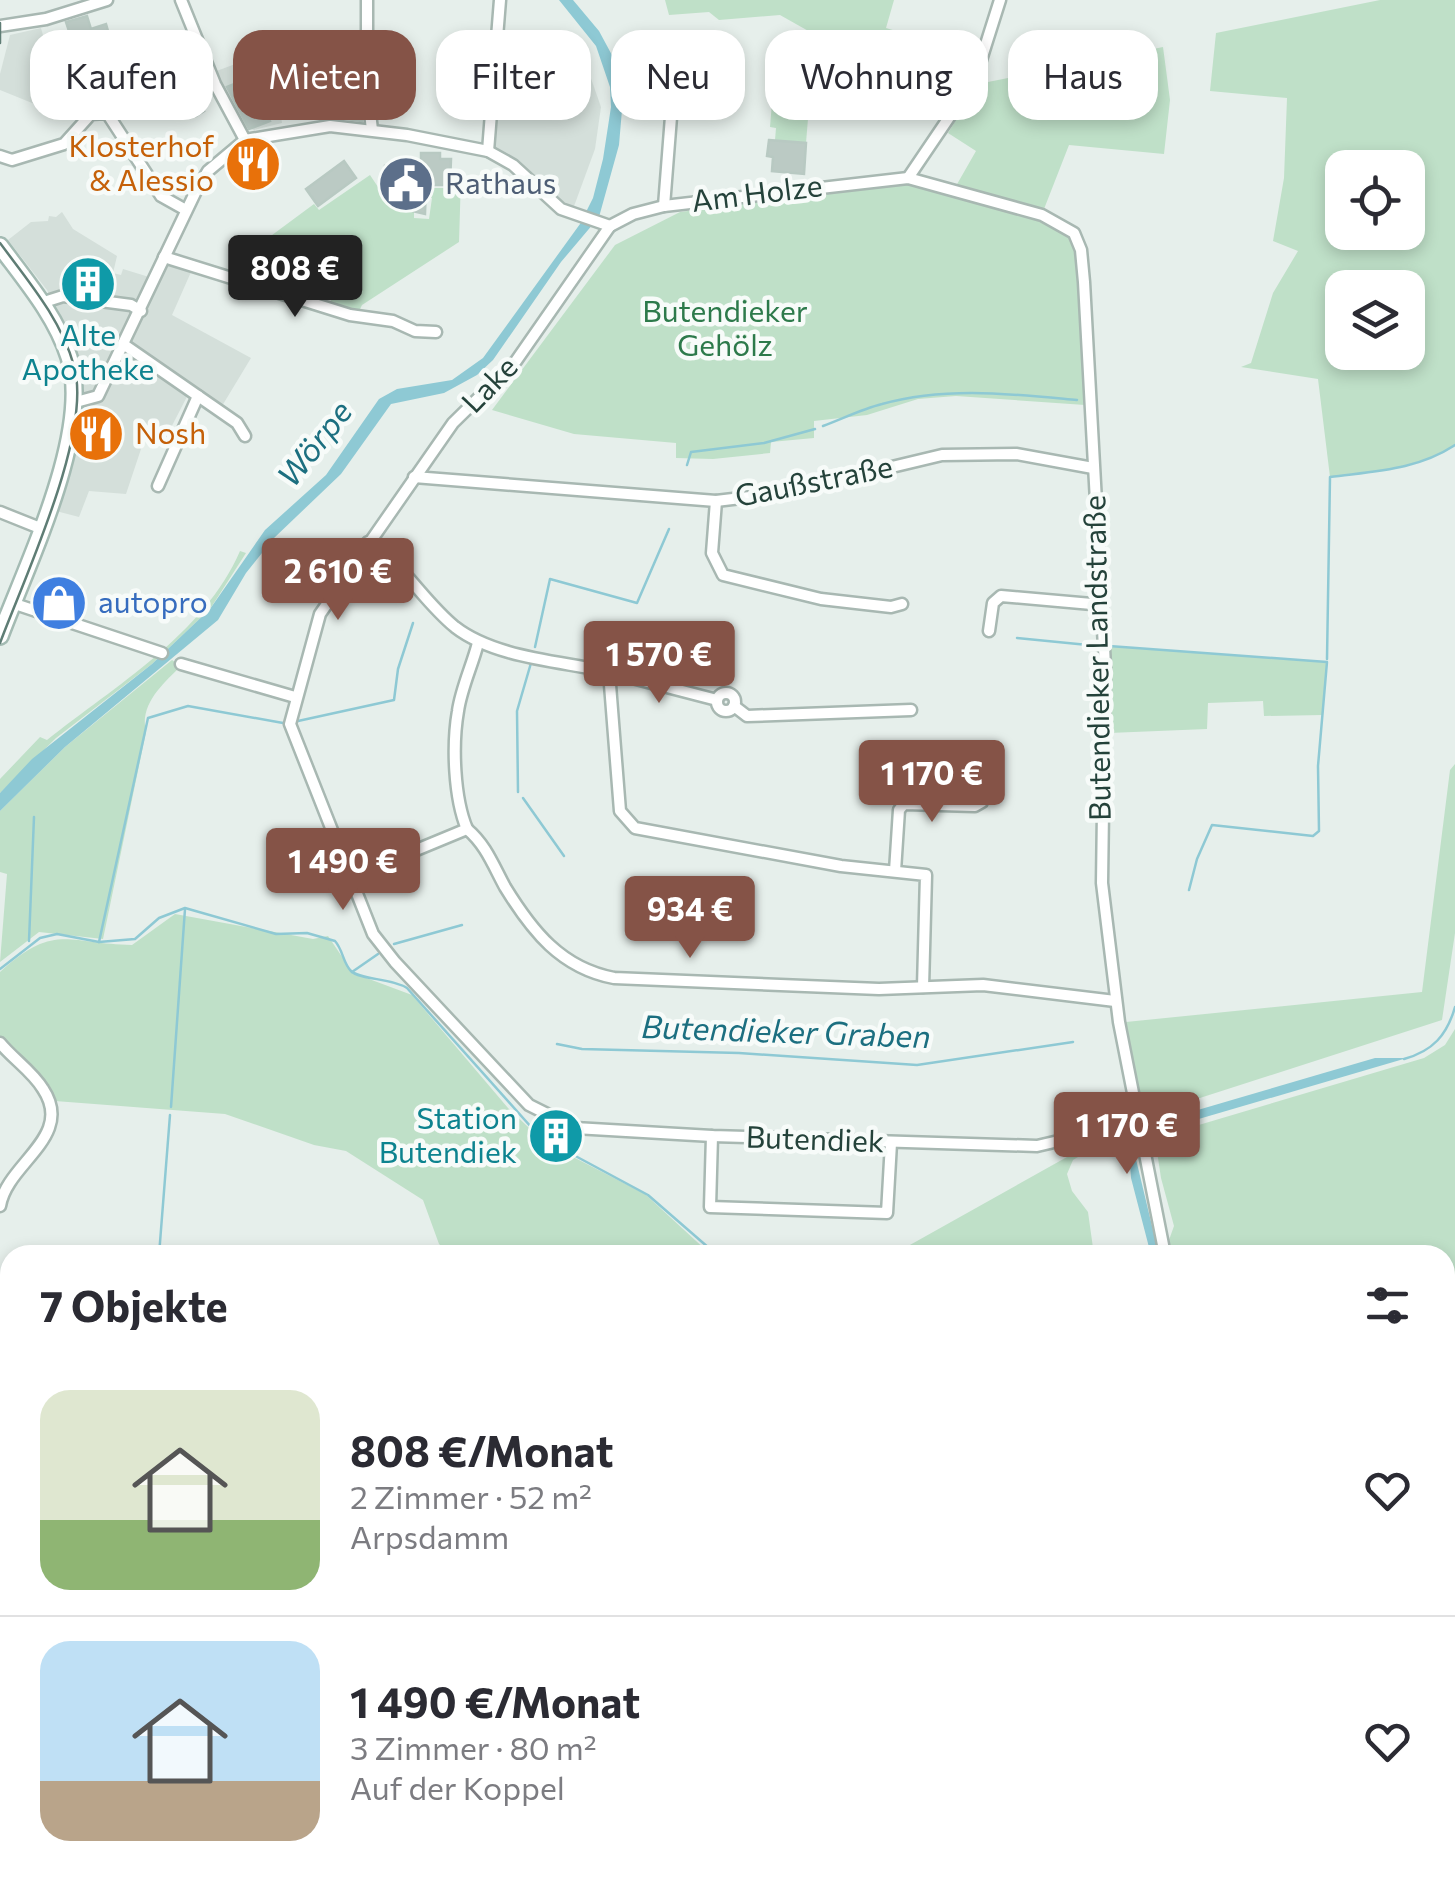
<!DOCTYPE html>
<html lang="de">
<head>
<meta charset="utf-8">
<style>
  body { margin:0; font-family:Commissioner,sans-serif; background:#f7f7f7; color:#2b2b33; height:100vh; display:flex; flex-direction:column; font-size:38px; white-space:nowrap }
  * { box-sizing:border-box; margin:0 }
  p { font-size:32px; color:#7c7c81 }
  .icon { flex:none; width:55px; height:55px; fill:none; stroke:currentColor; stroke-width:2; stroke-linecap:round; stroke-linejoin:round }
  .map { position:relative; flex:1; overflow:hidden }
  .panel { position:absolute; left:0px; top:1245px; width:1455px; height:640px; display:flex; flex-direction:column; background:#fff; border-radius:30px 30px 0 0; box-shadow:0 5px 15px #0003 }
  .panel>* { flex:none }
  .top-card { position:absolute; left:30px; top:30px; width:1395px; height:90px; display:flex; gap:20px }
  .fabs { position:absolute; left:1325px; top:150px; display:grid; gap:20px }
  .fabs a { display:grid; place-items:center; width:100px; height:100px; border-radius:20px; background:#fff; box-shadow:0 5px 15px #0003; font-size:50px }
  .price { position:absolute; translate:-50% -85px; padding:0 22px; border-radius:10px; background:#855347; color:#fff; font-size:32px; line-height:65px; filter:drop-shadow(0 2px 5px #0008) }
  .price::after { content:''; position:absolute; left:50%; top:60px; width:30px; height:22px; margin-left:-15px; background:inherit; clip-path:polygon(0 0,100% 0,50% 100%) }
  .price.current { background:#222; color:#fff }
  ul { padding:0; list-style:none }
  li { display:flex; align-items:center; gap:30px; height:250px; padding:0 40px }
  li+li { border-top:2px solid #e1e1e2 }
  li span { display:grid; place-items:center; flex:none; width:280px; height:200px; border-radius:30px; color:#555 }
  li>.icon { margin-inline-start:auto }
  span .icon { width:120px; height:120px; fill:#fffc; stroke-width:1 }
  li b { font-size:42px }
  h2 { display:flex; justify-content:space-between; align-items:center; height:120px; padding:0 40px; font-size:42px }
  .pill { padding:0 35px; border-radius:30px; background:#fff; box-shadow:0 5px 15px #0003; font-size:35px; line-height:90px }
  .pill.current { background:#855347; color:#fff }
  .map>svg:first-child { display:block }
</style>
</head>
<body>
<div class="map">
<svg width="1455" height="1885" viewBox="0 0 1455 1885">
  <rect width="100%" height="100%" fill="#e6efeb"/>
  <g fill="#d4dfda">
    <polygon points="41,28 53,71 37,105 0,90 0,74 10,35"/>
    <polygon points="302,55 301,79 275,79 282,123 254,130 244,126 214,72 251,58"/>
    <polygon points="499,59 587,67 601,107 595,149 573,209 493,145"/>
    <polygon points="62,212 73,229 117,256 113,273 121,275 123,269 149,277 157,259 191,272 172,315 251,358 222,406 193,385 161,447 144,440 126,494 89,491 79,517 56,511 79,434 84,393 81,361 47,290 8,240 31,222 48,221 49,216 56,217"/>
  </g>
  <g fill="#bfe0c8" fill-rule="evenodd">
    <polygon points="665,0 894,0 886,28 933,42 924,62 873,55 819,37 780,15 719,20 709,12 669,15"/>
    <path d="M1380,0H1455V445C1417,470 1375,471 1330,477L1318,379L1241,367L1251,363L1273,293L1298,251L1273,241L1284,178L1287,98L1210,91L1216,33ZM1342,168H1408V232H1342ZM1342,288H1408V352H1342Z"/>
    <polygon points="1163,47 1170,100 1164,154 1069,145 1044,209 956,186 976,151 948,133 978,84"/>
    <polygon points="774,78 811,82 806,143 775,140 776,128 770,127"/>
    <polygon points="370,175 380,190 405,191 406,212 414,212 414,218 429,219 432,198 428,198 428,188 450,188 452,176 461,177 459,242 362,305 359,311 330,306 331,299 253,274 264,241 314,204 319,210"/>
    <polygon points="904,183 1040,220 1073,238 1082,313 1085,405 956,396 918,399 867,415 814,421 814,438 771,442 770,453 713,459 676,458 676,443 574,434 492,410 615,245 680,212"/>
    <path d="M240,551L246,553L210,609L191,627L152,664L56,738L0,793V779L40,737L47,740C115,686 204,634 240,551Z"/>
    <polygon points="1109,646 1327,662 1323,715 1264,716 1263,701 1208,703 1207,729 1109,733"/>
    <path d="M172,660L181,666C164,683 139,704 146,732L103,939L39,932L0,962L7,874L0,872V811L65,747Z"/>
    <polygon points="1455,764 1455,933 1442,1020 1144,1116 1126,1022 1422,992 1450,770"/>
    <path d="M175,914L313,939L328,936L353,973L412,995L508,1108L544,1142L645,1194L708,1252L723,1255H451L439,1244L423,1200L346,1151L314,1145L225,1114L55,1101L45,1083L0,1036V972C55,922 67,944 132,945Z"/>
    <polygon points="1455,1029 1455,1309 1445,1317 1445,1255 1173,1255 1169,1240 1174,1226 1161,1178 1155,1138 1424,1058 1445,1045"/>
    <polygon points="1115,1135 1073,1160 1067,1174 1072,1191 1088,1212 1094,1255 892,1255 1101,1138"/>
    <polygon points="1455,1333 1455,1885 598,1885 570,1875 1445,1875 1445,1340"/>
    <polygon points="68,1875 475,1875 504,1885 75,1885"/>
  </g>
  <g fill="#8ec9d4">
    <polygon points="559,0 573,0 599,31 613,57 623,98 619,145 599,217 561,262 493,360 477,375 444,393 391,404 341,474 274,538 246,573 218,620 65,747 0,811 0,793 32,759 152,664 210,609 265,530 326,475 379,399 397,389 452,380 483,358 580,224 593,198 603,159 611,107 610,87 596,46"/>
    <polygon points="1375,1058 1407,1058 1151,1133 1150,1124"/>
    <polygon points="1139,1129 1134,1151 1159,1255 1151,1255 1131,1178 1128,1139"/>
    <polygon points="475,1875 570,1875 598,1885 504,1885"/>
  </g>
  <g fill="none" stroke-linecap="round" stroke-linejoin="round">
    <g stroke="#8ec9d4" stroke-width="2.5">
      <path d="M823,426C842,419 862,409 882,404C946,386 1012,394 1077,400"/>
      <polyline points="687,465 691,452 764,443 815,429"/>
      <polyline points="1017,638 1098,646"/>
      <polyline points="1109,646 1327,662 1318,766 1319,831 1313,836 1212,825 1197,859 1189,890"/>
      <polyline points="535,647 550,579 637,603 669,529"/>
      <path d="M1327,659L1330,477C1375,471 1417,470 1455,445"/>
      <polyline points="298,721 394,700 398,669 413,623"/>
      <polyline points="518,792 517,711 531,663"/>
      <polyline points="523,798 564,856"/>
      <polyline points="29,941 34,817"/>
      <polyline points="99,942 148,718 188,706 283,723"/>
      <polyline points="394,944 462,925"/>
      <path d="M0,969L40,938L57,934L99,942L135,939L159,918L185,908L276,934L307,933L335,941C343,950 343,963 351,971C360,980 392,978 407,988L540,1137L648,1195L717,1255"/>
      <polyline points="352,972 378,954"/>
      <polyline points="557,1044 582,1049 739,1053 917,1065 1073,1042"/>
      <path d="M1404,1059C1433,1051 1447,1035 1455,1007"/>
      <polyline points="171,1107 185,909"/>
      <polyline points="159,1255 170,1115"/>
      <polyline points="1445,1341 1455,1333"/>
      <polyline points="1445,1693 1455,1690"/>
      <polyline points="88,1875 93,1885"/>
      <polyline points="844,1875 846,1885"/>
      <polyline points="948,1875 951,1885"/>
      <polyline points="1007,1875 1009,1885"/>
    </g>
  </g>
  <g fill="#bbcac4" stroke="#b8c9c2" stroke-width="2.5">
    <polygon points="87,16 91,29 106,24 112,45 88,53 82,34 71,37 66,22"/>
    <polygon points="257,75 270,106 265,108 270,121 249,129 227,87"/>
    <polygon points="198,91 205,104 201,106 204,111 196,116 193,111 182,117 175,104"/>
    <polygon points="327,97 360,102 362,121 324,116"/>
    <polygon points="769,140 806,143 804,174 772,171 773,157 767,156"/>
    <polygon points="262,149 270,165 245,178 237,162"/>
    <polygon points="421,153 440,153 440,159 451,159 450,185 426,185 425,214 408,210 409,187 385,187 384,177 385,166 414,171 414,163 421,163"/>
    <polygon points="344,161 356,178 318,206 306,189"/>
  </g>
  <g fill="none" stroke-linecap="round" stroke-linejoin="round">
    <g stroke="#a8b8b2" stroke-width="15">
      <g id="street">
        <polyline points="181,0 215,84 245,140"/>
        <polyline points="367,0 367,86 372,130"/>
        <polyline points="0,26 46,19 107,0"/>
        <polyline points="633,107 674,108"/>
        <polyline points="488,151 500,0"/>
        <polyline points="0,156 12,160 64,144 91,114 107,113 161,196 186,210"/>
        <polyline points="908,178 975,79 1000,0"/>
        <polyline points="664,206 676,53"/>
        <polyline points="610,226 516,361 453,423 320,614 290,724 373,934 395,962 529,1105 575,1128 712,1136 1037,1146 1140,1122"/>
        <polyline points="610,226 633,214 664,206 908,178 1042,215 1074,233 1081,250 1084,282 1105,666 1102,883 1119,1022 1165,1255"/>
        <polyline points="164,257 350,315 393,321 415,331 436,332"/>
        <polyline points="41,303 63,296 131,305 141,311"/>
        <polyline points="123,344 237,423 245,436"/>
        <polyline points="76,402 98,396 195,193 208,171 245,140 330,126 407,135 488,151 513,165 561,209 610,226"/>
        <polyline points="414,477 716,501 783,493 942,455 1016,454 1093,468"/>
        <polyline points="158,486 198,396"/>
        <polyline points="716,501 712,553 723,575 821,599 891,607 902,604"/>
        <polyline points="0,512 40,528"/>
        <path d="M368,542C404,564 422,600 455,627C495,658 560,661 609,672L620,811L635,828L841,866L926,875L923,987"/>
        <polyline points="12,603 162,653"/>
        <polyline points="989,631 993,603 1001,596 1103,605"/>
        <polyline points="181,664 295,697"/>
        <polyline points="609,672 717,700"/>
        <circle cx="726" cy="702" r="9"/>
        <polyline points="734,706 747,716 911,710"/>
        <path d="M467,829C454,798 452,745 458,711C461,689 472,666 478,643"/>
        <polyline points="895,871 899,810 904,804 975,806 982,802"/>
        <path d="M351,877L467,829C486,845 493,865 505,887C532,931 561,968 614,978L879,989L983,985L1115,1001"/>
        <path d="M0,1043C13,1059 32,1071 43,1089C75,1137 7,1163 0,1206"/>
        <polyline points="712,1136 710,1207 887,1213 891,1143"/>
        <polyline points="1445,1328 1455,1321"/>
        <polyline points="0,1670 10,1671"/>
        <polyline points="1325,1875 1327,1885"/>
      </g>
    </g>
    <g stroke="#a4bbb3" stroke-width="20">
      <g id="secondary">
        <path d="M0,246C26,281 56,316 69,357C93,430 27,564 0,636"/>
        <polyline points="0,1807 10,1833"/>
        <polyline points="29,1875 34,1885"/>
      </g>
    </g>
    <use href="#street" stroke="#fff" stroke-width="10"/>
    <use href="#secondary" stroke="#fff" stroke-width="15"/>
    <g stroke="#5f7d75" stroke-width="2.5">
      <polyline points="0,23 0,43"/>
      <path d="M0,243C28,281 61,319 74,366C93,432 25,576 0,643"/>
      <polyline points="0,1800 10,1826"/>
      <polyline points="38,1875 47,1885"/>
    </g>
  </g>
  <defs>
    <g id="restaurant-disc" transform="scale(2.875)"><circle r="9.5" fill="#e8710a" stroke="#f7fbf9"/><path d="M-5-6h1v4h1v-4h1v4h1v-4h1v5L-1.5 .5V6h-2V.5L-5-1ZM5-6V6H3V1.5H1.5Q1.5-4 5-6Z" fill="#fff"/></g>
    <g id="civic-disc" transform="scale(2.875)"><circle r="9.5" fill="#5c6f8a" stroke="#f7fbf9"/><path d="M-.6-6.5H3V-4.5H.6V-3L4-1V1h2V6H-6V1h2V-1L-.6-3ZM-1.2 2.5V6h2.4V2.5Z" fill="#fff"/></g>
    <g id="building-disc" transform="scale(2.875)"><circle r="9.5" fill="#0f9aa8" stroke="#f7fbf9"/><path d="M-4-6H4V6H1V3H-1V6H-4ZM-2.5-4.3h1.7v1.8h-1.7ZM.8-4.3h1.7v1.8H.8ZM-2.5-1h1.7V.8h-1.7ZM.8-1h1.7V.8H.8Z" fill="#fff"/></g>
    <g id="shop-disc" transform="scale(2.875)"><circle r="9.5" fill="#3f7fe0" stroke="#f7fbf9"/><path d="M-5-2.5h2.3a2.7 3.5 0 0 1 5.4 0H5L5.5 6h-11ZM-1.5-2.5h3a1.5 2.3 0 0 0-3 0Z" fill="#fff"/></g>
  </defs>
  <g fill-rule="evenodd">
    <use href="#restaurant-disc" x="253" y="164"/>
    <use href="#civic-disc" x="406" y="184"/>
    <use href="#building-disc" x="88" y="284"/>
    <use href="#restaurant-disc" x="96" y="434"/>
    <use href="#shop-disc" x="59" y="603"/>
    <use href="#building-disc" x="556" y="1136"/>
  </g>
  <g text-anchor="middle" stroke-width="9" stroke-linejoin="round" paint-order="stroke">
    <g font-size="30" fill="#c56008" stroke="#f7fbf9" text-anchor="end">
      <text x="214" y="157">Klosterhof<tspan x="214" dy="34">&amp; Alessio</tspan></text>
      <text x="135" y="444" text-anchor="start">Nosh</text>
    </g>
    <g font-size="30" fill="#4e5e75" stroke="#f7fbf9" text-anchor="start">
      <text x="445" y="194">Rathaus</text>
    </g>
    <g font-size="30" fill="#24423a" stroke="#f7fbf9">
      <text transform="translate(757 194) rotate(-7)" y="10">Am Holze</text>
      <text transform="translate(490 385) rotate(-46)" y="10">Lake</text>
      <text transform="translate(814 482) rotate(-11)" y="10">Gaußstraße</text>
      <text transform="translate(1098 658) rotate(-91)" y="10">Butendieker Landstraße</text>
      <text transform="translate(815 1140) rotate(2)" y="10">Butendiek</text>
    </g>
    <g font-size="30" fill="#2d7a4b" stroke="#f7fbf9">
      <text x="725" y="322">Butendieker<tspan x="725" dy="34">Gehölz</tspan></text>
    </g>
    <g font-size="30" fill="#0d838f" stroke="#f7fbf9">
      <text x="88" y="346">Alte<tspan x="88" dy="34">Apotheke</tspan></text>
      <text x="517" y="1129" text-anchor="end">Station<tspan x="517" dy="34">Butendiek</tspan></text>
    </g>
    <g font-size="30" fill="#366cbe" stroke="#f7fbf9" text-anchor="start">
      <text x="98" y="613">autopro</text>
    </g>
    <g font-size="32" font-style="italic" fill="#1c6f80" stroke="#f7fbf9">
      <text transform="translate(315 444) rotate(-52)" y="11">Wörpe</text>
      <text transform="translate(786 1032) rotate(2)" y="11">Butendieker Graben</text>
    </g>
  </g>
</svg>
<div class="fabs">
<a><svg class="icon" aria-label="locate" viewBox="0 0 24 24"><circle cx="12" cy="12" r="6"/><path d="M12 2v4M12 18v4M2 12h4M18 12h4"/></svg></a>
<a><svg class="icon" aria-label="layers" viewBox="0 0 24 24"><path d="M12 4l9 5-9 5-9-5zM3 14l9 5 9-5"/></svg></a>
</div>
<b class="price current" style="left:295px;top:320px">808 €</b>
<b class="price" style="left:338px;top:623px">2 610 €</b>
<b class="price" style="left:659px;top:706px">1 570 €</b>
<b class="price" style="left:932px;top:825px">1 170 €</b>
<b class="price" style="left:343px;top:913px">1 490 €</b>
<b class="price" style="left:690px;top:961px">934 €</b>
<b class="price" style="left:1127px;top:1177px">1 170 €</b>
<div class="top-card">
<a class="pill">Kaufen</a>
<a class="pill current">Mieten</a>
<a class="pill">Filter</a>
<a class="pill">Neu</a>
<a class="pill">Wohnung</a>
<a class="pill">Haus</a>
</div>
<section class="panel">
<h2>7 Objekte<svg class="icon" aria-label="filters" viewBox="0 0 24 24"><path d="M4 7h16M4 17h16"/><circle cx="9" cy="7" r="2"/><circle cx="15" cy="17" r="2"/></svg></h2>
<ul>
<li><span style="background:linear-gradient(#dfe7d0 65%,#8fb573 0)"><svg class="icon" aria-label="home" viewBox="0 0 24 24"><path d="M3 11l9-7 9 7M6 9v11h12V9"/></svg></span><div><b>808 €/Monat</b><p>2 Zimmer · 52 m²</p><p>Arpsdamm</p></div><svg class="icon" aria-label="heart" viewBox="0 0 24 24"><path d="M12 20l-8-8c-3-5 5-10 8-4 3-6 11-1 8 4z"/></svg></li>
<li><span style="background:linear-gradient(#bfe0f5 70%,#b9a48a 0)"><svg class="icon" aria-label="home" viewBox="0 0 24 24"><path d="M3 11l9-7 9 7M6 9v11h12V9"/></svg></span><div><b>1 490 €/Monat</b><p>3 Zimmer · 80 m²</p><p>Auf der Koppel</p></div><svg class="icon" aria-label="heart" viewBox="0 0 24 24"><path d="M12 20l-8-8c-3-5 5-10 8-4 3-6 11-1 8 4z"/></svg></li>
</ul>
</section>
</div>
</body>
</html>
